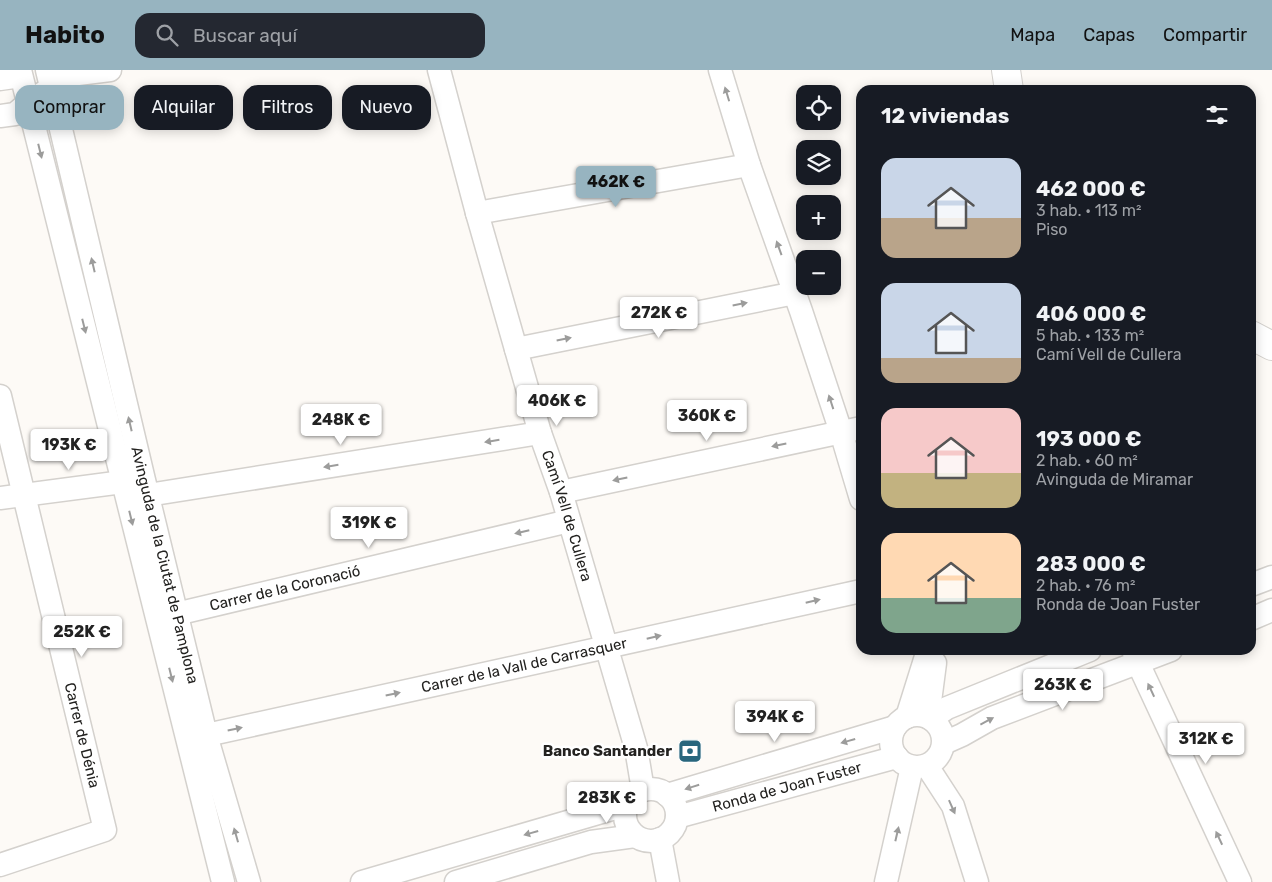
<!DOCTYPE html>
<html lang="es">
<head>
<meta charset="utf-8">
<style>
  body { margin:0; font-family:Rubik,sans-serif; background:#242831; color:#f1f3f6; height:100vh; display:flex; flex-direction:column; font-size:19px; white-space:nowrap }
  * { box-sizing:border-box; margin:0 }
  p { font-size:16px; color:#9ea1a6 }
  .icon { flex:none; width:28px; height:28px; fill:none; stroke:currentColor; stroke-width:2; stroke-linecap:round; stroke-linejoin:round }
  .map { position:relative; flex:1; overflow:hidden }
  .drawer { position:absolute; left:856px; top:15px; width:400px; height:570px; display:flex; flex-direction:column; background:#171b24; border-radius:15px; box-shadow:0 2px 12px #0003 }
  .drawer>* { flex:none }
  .guide { position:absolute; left:15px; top:15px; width:475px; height:45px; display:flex; gap:10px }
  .controls { position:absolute; left:796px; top:15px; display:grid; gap:10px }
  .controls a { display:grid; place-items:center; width:45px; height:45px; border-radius:10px; background:#171b24; box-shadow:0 2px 12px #0003; font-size:25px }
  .price { position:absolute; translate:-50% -42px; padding:0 11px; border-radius:5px; background:#fff; color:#222; font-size:16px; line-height:32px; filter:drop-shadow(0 1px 2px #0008) }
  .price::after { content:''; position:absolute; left:50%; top:30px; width:15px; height:11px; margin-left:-8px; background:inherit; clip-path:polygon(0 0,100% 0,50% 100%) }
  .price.active { background:#97b4c0; color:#111 }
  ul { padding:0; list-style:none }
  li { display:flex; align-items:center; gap:15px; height:125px; padding:0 25px }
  li span { display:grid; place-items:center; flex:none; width:140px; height:100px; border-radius:15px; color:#555 }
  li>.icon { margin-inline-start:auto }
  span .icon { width:60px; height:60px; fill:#fffc; stroke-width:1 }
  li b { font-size:21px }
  h2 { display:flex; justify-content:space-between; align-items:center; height:60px; padding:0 25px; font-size:21px }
  .pill { padding:0 18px; border-radius:15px; background:#171b24; box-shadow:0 2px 12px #0003; font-size:18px; line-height:45px }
  .pill.active { background:#97b4c0; color:#111 }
  header { display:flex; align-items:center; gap:30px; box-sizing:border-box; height:70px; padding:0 25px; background:#97b4c0; color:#111 }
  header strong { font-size:24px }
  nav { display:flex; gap:28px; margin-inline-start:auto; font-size:18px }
  .search { width:350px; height:45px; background:#242831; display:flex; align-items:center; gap:12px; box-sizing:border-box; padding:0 18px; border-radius:15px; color:#9ea1a6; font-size:19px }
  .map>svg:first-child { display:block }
</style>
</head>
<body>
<header>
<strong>Habito</strong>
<div class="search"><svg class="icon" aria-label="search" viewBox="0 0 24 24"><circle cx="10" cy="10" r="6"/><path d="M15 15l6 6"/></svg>Buscar aquí</div>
<nav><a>Mapa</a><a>Capas</a><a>Compartir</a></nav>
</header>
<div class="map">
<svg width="1272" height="812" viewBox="0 0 1272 812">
  <rect width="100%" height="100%" fill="#fdfaf6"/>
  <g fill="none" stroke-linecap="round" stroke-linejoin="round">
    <g stroke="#d4d1cd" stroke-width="25">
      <g id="street">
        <polyline points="20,0 223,812"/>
        <path id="s1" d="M47,0L144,410L206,665L249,812"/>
        <path id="s2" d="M439,0L477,143L540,363L561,422L636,678L643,720"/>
        <polyline points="720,0 749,95 801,241 841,362 861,429"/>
        <polyline points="0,9 21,6"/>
        <polyline points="0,46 15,44 28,33 70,5 110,0"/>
        <polyline points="477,143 749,95"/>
        <polyline points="516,279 795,223"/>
        <path id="s3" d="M0,326L105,760L0,795"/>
        <polyline points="561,422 861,358"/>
        <polyline points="148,425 540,363"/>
        <polyline points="0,428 138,410"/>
        <polyline points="1251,515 1272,507"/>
        <path id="s4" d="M176,544L569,451"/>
        <polyline points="1251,549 1272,540"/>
        <polyline points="1133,580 1138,593 1240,812"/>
        <circle cx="917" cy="671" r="26"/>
        <polyline points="907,647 928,580"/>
        <polyline points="928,647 935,593"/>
        <polyline points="931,649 947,638 1090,580"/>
        <path id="s5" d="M193,668L861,521"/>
        <polyline points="944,673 962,665 992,648 1171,580"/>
        <polyline points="927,696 953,736 977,812"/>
        <circle cx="651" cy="745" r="26"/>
        <polyline points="667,725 895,657"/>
        <path id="s6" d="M677,747L897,687"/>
        <polyline points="660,769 668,812"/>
        <polyline points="362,812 612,739 628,732"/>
        <polyline points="456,812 591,772 635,766"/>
        <polyline points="886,812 912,697"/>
      </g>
    </g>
    <g stroke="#d4d1cd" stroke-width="30">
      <g id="highway">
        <polyline points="1006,0 1009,20"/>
        <polyline points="1251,265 1272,276"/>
      </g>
    </g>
    <use href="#street" stroke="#fff" stroke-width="22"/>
    <use href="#highway" stroke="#fff" stroke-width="28"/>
  </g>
  <defs><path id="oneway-solid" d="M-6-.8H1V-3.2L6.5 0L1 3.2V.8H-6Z" transform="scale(1.25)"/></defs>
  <g fill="#9c9c9b">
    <use href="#oneway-solid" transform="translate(727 24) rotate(-107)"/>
    <use href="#oneway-solid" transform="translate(40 81) rotate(76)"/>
    <use href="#oneway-solid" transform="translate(779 178) rotate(-110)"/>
    <use href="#oneway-solid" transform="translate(93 195) rotate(-103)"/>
    <use href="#oneway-solid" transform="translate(740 234) rotate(-11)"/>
    <use href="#oneway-solid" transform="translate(84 256) rotate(76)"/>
    <use href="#oneway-solid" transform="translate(564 269) rotate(-11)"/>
    <use href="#oneway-solid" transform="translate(831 332) rotate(-108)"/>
    <use href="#oneway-solid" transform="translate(130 354) rotate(-103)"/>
    <use href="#oneway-solid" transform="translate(492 371) rotate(171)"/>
    <use href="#oneway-solid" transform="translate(779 375) rotate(168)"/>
    <use href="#oneway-solid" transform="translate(331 396) rotate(171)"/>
    <use href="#oneway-solid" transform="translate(620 409) rotate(168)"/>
    <use href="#oneway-solid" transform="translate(131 448) rotate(76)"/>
    <use href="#oneway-solid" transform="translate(522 462) rotate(167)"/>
    <use href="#oneway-solid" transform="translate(813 531) rotate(-13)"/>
    <use href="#oneway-solid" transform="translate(654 567) rotate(-13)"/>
    <use href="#oneway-solid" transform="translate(171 605) rotate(76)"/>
    <use href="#oneway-solid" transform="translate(1151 620) rotate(-115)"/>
    <use href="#oneway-solid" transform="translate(393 624) rotate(-12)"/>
    <use href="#oneway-solid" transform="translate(987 651) rotate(-28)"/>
    <use href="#oneway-solid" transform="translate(235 659) rotate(-12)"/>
    <use href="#oneway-solid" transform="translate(848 671) rotate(164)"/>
    <use href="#oneway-solid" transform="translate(692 717) rotate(163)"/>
    <use href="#oneway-solid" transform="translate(952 737) rotate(66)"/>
    <use href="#oneway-solid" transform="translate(531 763) rotate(164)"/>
    <use href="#oneway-solid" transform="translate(897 764) rotate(-77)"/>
    <use href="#oneway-solid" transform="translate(236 765) rotate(-106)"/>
    <use href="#oneway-solid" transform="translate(1219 768) rotate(-115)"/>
  </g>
  <defs>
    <g id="bank-square" transform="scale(1.25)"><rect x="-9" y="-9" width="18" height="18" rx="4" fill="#28667d" stroke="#fff"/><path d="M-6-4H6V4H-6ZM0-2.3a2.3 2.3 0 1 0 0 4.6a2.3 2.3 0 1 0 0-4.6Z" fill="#fff"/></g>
  </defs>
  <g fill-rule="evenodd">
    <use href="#bank-square" x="690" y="681"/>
  </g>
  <g text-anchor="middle" stroke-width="5" stroke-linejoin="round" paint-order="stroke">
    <g font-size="15" fill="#232220" stroke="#fff">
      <text dy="5" stroke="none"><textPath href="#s2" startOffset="464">Camí Vell de Cullera</textPath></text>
      <text dy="5" stroke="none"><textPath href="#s1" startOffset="509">Avinguda de la Ciutat de Pamplona</textPath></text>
      <text dy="5" stroke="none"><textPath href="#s4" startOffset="112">Carrer de la Coronació</textPath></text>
      <text dy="5" stroke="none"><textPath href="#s5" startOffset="339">Carrer de la Vall de Carrasquer</textPath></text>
      <text dy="5" stroke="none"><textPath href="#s3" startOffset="349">Carrer de Dénia</textPath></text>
      <text dy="5" stroke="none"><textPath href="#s6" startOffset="114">Ronda de Joan Fuster</textPath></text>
    </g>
    <g font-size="15" font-weight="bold" fill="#232220" stroke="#fff" text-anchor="end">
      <text x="672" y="686">Banco Santander</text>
    </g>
  </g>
</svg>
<div class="controls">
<a><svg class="icon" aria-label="locate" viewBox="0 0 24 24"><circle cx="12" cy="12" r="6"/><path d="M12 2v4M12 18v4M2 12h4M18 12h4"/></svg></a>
<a><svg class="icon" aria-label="layers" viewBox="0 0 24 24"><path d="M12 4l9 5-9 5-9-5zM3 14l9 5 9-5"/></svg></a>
<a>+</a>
<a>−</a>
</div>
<b class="price active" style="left:616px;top:138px">462K €</b>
<b class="price" style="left:659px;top:269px">272K €</b>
<b class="price" style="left:557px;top:357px">406K €</b>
<b class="price" style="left:707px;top:372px">360K €</b>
<b class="price" style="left:341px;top:376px">248K €</b>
<b class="price" style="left:69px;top:401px">193K €</b>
<b class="price" style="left:369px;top:479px">319K €</b>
<b class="price" style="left:82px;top:588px">252K €</b>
<b class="price" style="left:1063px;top:641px">263K €</b>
<b class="price" style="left:775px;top:673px">394K €</b>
<b class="price" style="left:1206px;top:695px">312K €</b>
<b class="price" style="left:607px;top:754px">283K €</b>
<div class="guide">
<a class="pill active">Comprar</a>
<a class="pill">Alquilar</a>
<a class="pill">Filtros</a>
<a class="pill">Nuevo</a>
</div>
<section class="drawer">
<h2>12 viviendas<svg class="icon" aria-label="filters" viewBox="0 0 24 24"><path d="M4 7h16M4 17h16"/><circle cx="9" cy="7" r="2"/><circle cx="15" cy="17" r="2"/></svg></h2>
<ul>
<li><span style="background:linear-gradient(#c9d6e8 60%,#b9a48a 0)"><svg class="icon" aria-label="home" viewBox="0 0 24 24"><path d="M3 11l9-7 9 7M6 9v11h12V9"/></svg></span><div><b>462 000 €</b><p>3 hab. · 113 m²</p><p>Piso</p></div></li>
<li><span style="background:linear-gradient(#c9d6e8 75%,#b9a48a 0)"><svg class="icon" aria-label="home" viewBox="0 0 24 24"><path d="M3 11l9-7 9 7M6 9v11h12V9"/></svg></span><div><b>406 000 €</b><p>5 hab. · 133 m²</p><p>Camí Vell de Cullera</p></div></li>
<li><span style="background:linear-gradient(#f6c9c9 65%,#c2b280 0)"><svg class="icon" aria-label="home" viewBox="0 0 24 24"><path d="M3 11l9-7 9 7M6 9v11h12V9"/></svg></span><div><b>193 000 €</b><p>2 hab. · 60 m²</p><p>Avinguda de Miramar</p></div></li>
<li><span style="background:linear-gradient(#ffd9b3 65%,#7fa58c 0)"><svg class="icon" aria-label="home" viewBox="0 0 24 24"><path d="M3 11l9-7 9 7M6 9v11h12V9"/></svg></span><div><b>283 000 €</b><p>2 hab. · 76 m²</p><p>Ronda de Joan Fuster</p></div></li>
</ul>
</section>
</div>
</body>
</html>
